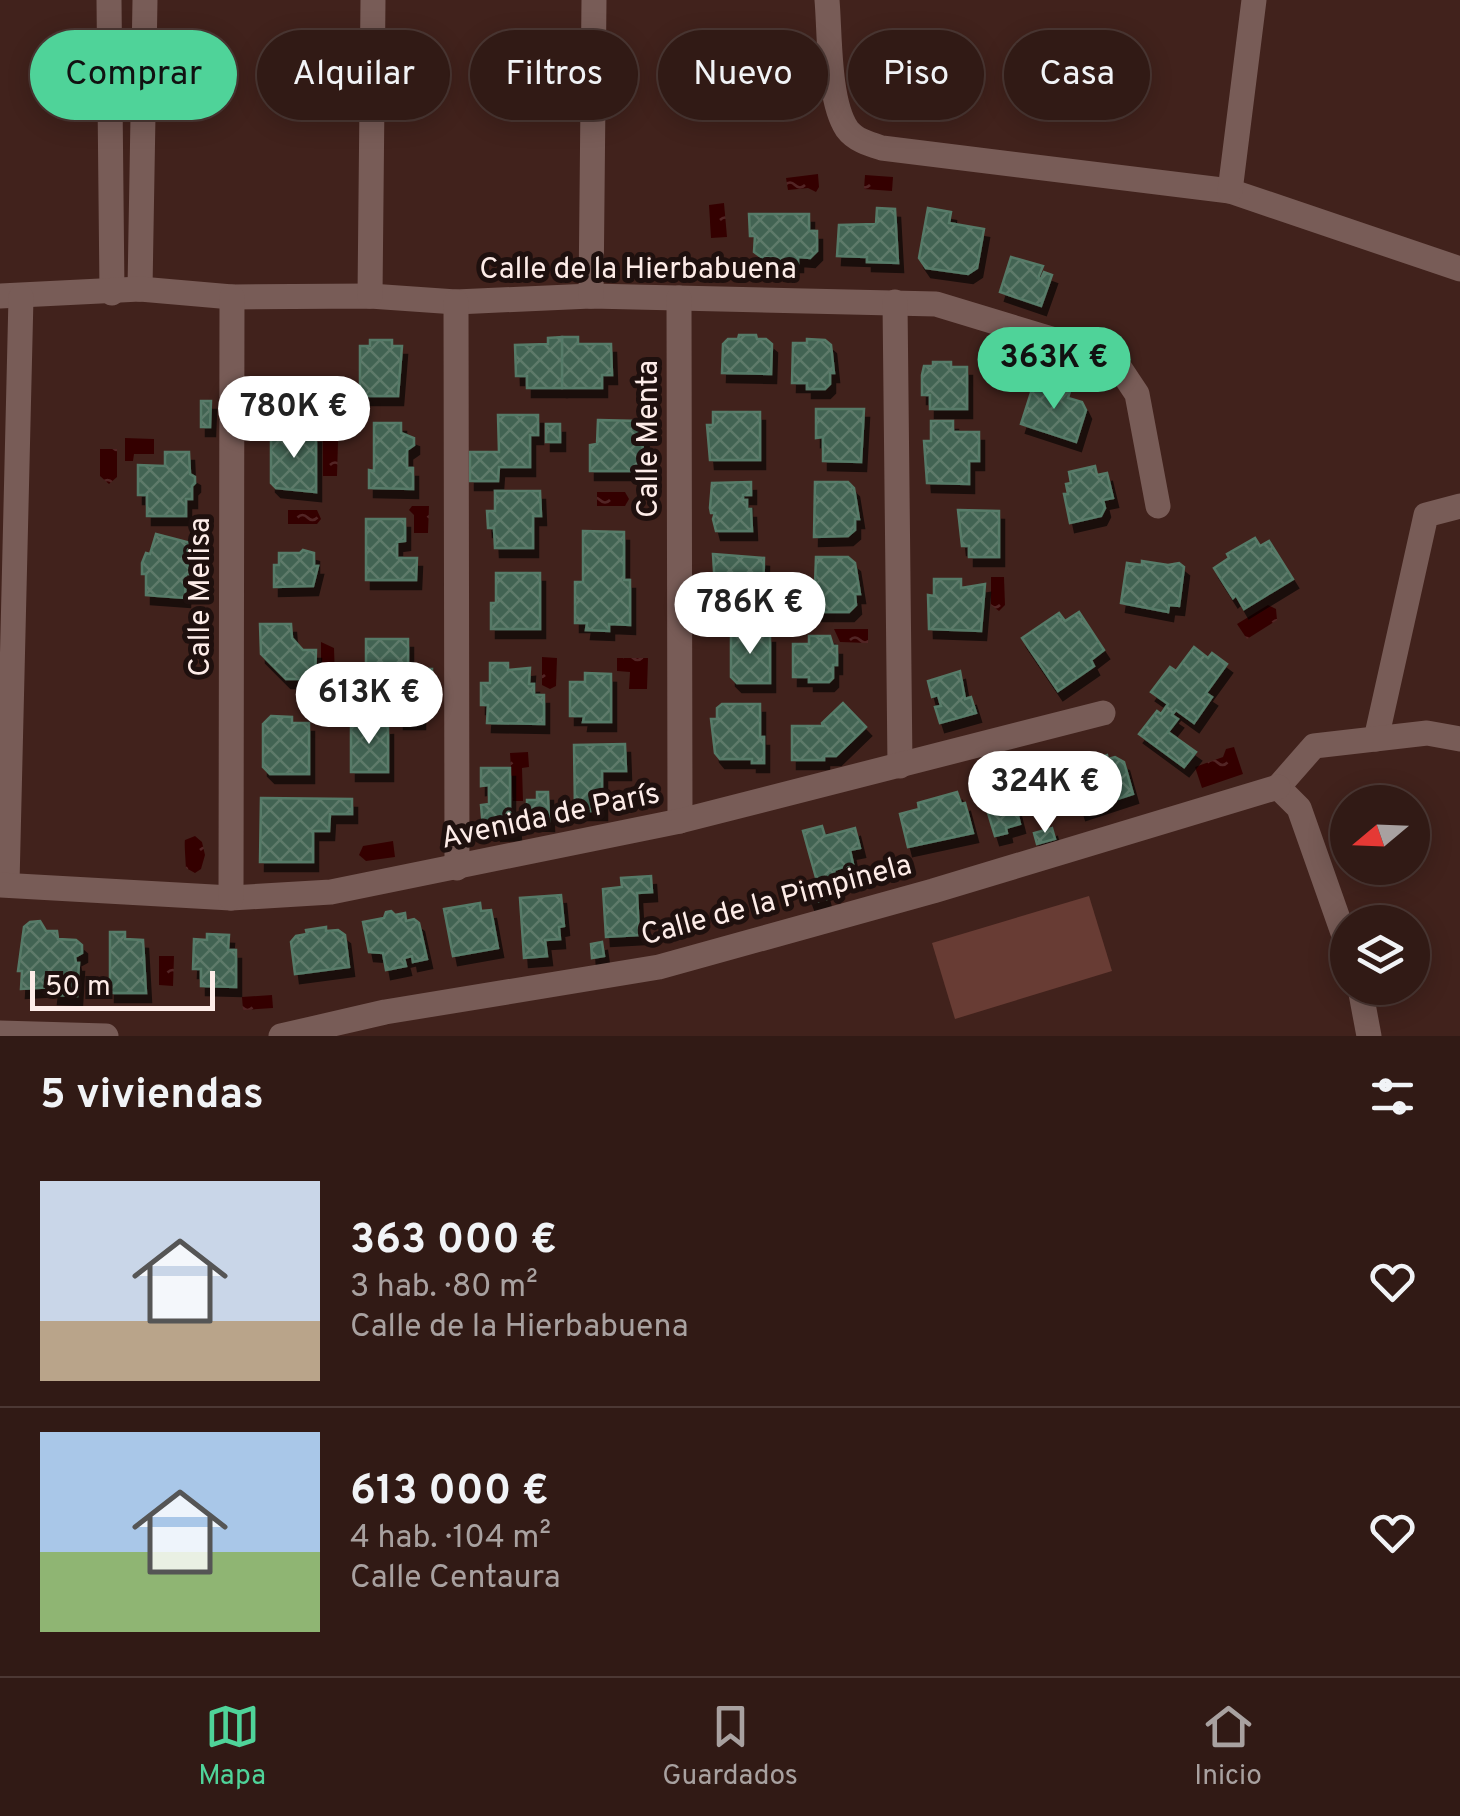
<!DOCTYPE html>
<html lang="es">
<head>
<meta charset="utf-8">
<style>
  body { margin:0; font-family:Overpass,sans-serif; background:#39231e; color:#f1f3f6; height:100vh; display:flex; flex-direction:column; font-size:38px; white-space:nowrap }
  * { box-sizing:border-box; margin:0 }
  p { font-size:32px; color:#a8a1a0 }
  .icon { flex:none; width:55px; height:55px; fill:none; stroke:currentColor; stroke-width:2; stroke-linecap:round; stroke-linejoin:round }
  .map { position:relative; height:1036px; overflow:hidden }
  .panel { display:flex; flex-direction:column; background:#311a15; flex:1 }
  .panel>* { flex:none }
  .guide { position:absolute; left:30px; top:30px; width:1400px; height:90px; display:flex; gap:20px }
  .needle { width:65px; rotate:251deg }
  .buttons { position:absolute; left:1330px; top:785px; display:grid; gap:20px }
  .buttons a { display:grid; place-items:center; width:100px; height:100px; border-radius:50%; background:#311a15; box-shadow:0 5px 25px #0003,0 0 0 2px #4c3834; font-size:50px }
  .scale { position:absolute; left:30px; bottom:25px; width:185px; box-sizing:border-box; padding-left:10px; border:5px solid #fdece8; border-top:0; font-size:28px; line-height:35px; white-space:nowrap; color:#fdece8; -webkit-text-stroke:8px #1e100e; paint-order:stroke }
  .price { position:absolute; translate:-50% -85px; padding:0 22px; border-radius:35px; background:#fff; color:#222; font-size:32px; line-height:65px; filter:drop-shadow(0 2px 5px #0008) }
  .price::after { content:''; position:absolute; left:50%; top:60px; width:30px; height:22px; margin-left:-15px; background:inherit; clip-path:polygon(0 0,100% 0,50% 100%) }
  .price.current { background:#4fd399; color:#111 }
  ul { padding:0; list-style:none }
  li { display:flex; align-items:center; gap:30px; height:250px; padding:0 40px }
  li+li { border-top:2px solid #4c3834 }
  li span { display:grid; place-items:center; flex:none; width:280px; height:200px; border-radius:0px; color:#555 }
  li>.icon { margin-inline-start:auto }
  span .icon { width:120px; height:120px; fill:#fffc; stroke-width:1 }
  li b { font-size:42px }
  h2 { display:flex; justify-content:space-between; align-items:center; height:120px; padding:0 40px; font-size:42px }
  .chip { padding:0 35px; border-radius:45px; background:#311a15; box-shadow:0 5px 25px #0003,0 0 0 2px #4c3834; font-size:35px; line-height:90px }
  .chip.current { background:#4fd399; color:#111 }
  .menu { display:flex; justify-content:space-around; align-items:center; height:140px; border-top:2px solid #4c3834; background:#311a15; font-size:28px; color:#a8a1a0 }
  .menu a { display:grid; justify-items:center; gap:5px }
  .menu .current { color:#4fd399 }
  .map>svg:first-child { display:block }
</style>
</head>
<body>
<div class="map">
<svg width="1460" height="1036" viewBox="0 0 1460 1036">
  <defs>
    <pattern id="water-ripples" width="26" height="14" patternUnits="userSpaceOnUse" patternTransform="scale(2.5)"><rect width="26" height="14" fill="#340000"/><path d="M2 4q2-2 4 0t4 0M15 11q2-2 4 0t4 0" fill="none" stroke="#522525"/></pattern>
    <pattern id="building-cross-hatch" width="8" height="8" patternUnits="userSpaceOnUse" patternTransform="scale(2.5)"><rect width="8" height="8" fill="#426452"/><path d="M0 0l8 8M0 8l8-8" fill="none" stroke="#5e7a6b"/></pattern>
    <filter id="shadow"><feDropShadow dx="5" dy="9" stdDeviation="0" flood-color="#0009"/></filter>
  </defs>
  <rect width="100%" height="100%" fill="#41221c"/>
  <polygon fill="#683c34" points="1089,896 1112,971 955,1019 932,943"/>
  <g fill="url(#water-ripples)">
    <polygon points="818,174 819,187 816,192 808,188 788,190 786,178"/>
    <polygon points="865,175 893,177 892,191 864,189"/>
    <polygon points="724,203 727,237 711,238 709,205"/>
    <polygon points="1006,353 1006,384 992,383 988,378 992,373 992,354"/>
    <polygon points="333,434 338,441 337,476 323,476 323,440"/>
    <polygon points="125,438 154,439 154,454 134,454 133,461 125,461"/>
    <polygon points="100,449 117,449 117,477 109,484 100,476"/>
    <polygon points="597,492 625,492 629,499 625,506 597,506"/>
    <polygon points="412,506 429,506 428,533 414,533 414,515 409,510"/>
    <polygon points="288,510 317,510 321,519 317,524 288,524"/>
    <polygon points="991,577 1004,577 1005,605 999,611 991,605"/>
    <polygon points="1268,605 1276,609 1277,620 1247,639 1237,624"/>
    <polygon points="834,629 868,629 868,643 840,642"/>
    <polygon points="321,642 334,648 335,679 321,679"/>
    <polygon points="542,657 557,658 556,686 550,689 542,685"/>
    <polygon points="617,658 648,658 647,689 629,689 630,672 617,671"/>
    <polygon points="1234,747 1243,774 1202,788 1195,767 1223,757 1226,749"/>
    <polygon points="528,752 529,767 522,768 523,801 513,801 510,753"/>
    <path d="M195,836L202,842L205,855L201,869L195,873L186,868C186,865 184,842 185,840Z"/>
    <polygon points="393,841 395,857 366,861 359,855 363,846"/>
    <polygon points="159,956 174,956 173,986 159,985"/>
    <polygon points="272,995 273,1008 243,1010 242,997"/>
  </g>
  <g fill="url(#building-cross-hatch)" stroke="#577a67" stroke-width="2.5" filter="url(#shadow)">
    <polygon points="877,208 895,209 898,263 867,262 867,257 837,256 839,225 876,224"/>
    <polygon points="928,208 951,212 949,223 984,229 977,268 968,274 926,268 919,258"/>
    <polygon points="749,214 809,214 809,231 817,231 817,251 810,258 798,257 798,263 776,263 775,258 761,257 754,252 755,236 750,236"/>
    <polygon points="1011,257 1043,266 1038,278 1041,279 1044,272 1052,275 1041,306 1000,292"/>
    <polygon points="739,335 756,335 757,339 766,339 772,344 771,374 722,373 723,344 728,339 738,339"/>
    <polygon points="562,337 578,337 578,344 611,344 612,375 602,375 602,388 562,388"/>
    <polygon points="562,337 562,388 527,388 527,376 516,376 515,345 548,344 548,338"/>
    <polygon points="807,339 825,340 831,345 834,373 830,373 830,384 825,389 807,389 807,383 792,383 793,343 807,343"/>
    <polygon points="370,340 392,340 392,346 402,346 398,396 360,396 360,346 370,346"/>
    <polygon points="933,362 951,362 951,367 967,367 967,409 930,409 930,395 922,395 922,375 924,366 933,366"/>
    <polygon points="1035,380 1070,391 1068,398 1082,402 1086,410 1076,442 1021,424"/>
    <polygon points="201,401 211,401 210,427 201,427"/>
    <polygon points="816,409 864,409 861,462 823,461 823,437 816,438"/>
    <polygon points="713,412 760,412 760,460 710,460 707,425 713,425"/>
    <polygon points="498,415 538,415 538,435 530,435 530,467 499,467 498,481 470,481 470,452 499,452"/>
    <polygon points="598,420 640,421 640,434 644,434 640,471 590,471 590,445 597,444"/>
    <polygon points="931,421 953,421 953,432 979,432 979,461 969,461 969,484 927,483 924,441 931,441"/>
    <polygon points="374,423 401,423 401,433 414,438 414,445 407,450 407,468 413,468 413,489 369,488 369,470 374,471"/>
    <rect x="546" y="424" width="14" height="18"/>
    <polygon points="291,429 295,434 316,434 316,492 276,488 271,483 271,434 275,430"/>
    <polygon points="165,452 189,452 190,474 195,477 195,483 192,486 192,499 186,499 186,516 147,516 147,495 138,495 138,465 165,466"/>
    <polygon points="1095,466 1097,475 1107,473 1113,498 1103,500 1105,508 1101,516 1070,523 1064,494 1068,494 1066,484 1071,483 1069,472"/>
    <polygon points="751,482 751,495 743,495 743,500 747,500 747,509 751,509 752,531 716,531 713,519 715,513 711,513 710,508 712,483"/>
    <polygon points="815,482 848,482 854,488 859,519 855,519 855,530 848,536 814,537"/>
    <polygon points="495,491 540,491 541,516 533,516 533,548 495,548 494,528 488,528 487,511 495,511"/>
    <polygon points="958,510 999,511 999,557 969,557 969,546 962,546"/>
    <polygon points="366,519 405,519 405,541 397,542 397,558 417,558 416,580 366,580"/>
    <polygon points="583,531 624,532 624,580 630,580 630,625 609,624 609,631 586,630 587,623 575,623 575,582 583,582"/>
    <polygon points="156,534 195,544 187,566 192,568 191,574 186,574 185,598 146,595 146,574 142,574 142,563 146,553 150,554"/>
    <polygon points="1255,538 1260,546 1269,541 1293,579 1244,609 1236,595 1233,598 1214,568 1229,558 1227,554"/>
    <polygon points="303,550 314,553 314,566 318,566 313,586 274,587 274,565 279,565 279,553 300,553"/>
    <polygon points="713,554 764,558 763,605 716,605"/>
    <polygon points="816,557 848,557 855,563 860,594 855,594 856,605 849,612 814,612"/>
    <polygon points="1142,561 1168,565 1179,563 1184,567 1179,606 1169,605 1168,612 1121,603 1127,563 1142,565"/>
    <polygon points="496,573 540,573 540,629 491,629 491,603 496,603"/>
    <polygon points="934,579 961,579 961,588 985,584 981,631 929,629 928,595 934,596"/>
    <polygon points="1079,612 1104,650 1091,660 1094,666 1058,691 1022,638 1059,613 1065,621"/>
    <polygon points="260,624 291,624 292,638 303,650 316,650 315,679 286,679 261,654"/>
    <polygon points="737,628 755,628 755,634 770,634 770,683 737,683 731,677 731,635"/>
    <polygon points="809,636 830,636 833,646 837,646 837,665 833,665 833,678 829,682 809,682 809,677 793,677 793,644 809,644"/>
    <rect x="366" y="639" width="42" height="40"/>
    <polygon points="1194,647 1208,658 1212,653 1227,664 1206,693 1212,697 1194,723 1176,710 1172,715 1178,719 1168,732 1196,752 1184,767 1139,734 1157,711 1161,714 1168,704 1151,692 1170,667 1176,671"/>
    <polygon points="490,663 508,663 508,670 530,668 529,684 534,684 534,695 544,695 544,724 487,723 488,705 481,705 481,683 490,683"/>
    <polygon points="421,669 432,669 431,691 421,691"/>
    <polygon points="960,671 965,699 971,697 976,713 940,723 935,707 941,706 938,695 932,697 928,681"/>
    <polygon points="585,673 611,674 611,722 583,722 584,716 570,716 570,682 585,682"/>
    <polygon points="399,702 420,703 420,720 399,720"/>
    <polygon points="843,703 866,727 836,756 824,756 824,760 792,760 792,726 823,726 822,723"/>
    <polygon points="722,704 760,704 760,737 764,737 764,763 752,763 752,759 720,759 715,753 711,719 717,719 717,708"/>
    <polygon points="271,716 292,717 292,723 309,723 309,774 270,774 263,767 263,724"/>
    <polygon points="351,719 372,719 372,727 388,726 388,772 351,772"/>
    <polygon points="625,744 626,771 602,771 602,811 575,811 574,745"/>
    <polygon points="1107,755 1108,759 1115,757 1124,762 1133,794 1081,811 1070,776 1076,769 1084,766 1083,763"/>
    <polygon points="1047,764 1055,793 1015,804 1020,824 1006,828 1007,833 995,836 979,783 1030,765"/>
    <polygon points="481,768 510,768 510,816 527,816 527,800 537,800 537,792 548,792 549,822 515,821 516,831 496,832 496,827 483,828 481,805 489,804 489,785 481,786"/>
    <polygon points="957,792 961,804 965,803 973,833 908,847 900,814 919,809 918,803"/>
    <polygon points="261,798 352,799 352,814 330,814 329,831 313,831 313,862 260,862"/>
    <polygon points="822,826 825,836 855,828 860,848 850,850 853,864 834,870 838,887 824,891 826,899 811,903 808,895 820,892 803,831"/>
    <polygon points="1052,828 1055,839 1037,844 1034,833"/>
    <polygon points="651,876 652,892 637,893 639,935 606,937 603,889 622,887 621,878"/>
    <polygon points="561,895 564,926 559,927 560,939 545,940 547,956 524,958 520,898"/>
    <polygon points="480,903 481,911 491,910 498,948 453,956 444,909"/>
    <polygon points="391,911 395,915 405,913 406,921 414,919 419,923 427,959 413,962 412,956 404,958 406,966 386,970 383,953 369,952 363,922 384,918 386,912"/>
    <polygon points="40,921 46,931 57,931 58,939 76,940 82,945 82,953 75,957 76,963 79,963 77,996 53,995 54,987 21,989 22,971 18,971 24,927 30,922"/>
    <polygon points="326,927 326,931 338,930 345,935 349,967 295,974 291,942 296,936 307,934 306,930"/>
    <polygon points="110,932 125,932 125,939 143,940 146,993 110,993"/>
    <polygon points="207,934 229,935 228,950 236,950 236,987 201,986 201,969 193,969 194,939 207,940"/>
    <polygon points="602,942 604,956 592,958 591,944"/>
  </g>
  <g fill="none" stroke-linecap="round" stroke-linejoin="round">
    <g stroke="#785c57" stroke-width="25">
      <polyline points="109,0 112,293"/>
      <path d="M827,0C830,34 828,101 847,129C855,140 869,144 882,148L1230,191L1460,269"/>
      <polyline points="1230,191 1254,0"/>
      <polyline points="140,289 145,0"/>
      <polyline points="0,296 140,289 232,297 370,296 456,302 591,296 936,304 1091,351 1119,367 1137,394 1158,506"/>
      <polyline points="370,296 373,0"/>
      <polyline points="591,296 594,0"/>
      <polyline points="679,298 680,821"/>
      <polyline points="456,302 457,868"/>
      <polyline points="895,302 900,766"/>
      <polyline points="1376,739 1426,515 1460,506"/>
      <polyline points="1278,787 1314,746 1427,733 1460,739"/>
      <polyline points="1278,787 1299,808 1348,947"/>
      <polyline points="7,884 21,297"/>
      <polyline points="0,885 231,898 331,892 680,821 1103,713"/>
      <polyline points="231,898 232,297"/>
      <polyline points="1360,988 1369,1036"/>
      <polyline points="0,1033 106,1036"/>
      <polyline points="281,1036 385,1012 659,967 933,891 1278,787"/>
    </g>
  </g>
  <g text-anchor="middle" stroke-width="10" stroke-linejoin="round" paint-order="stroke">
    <g font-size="30" fill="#fdece8" stroke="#1e100e">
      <text x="638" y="278">Calle de la Hierbabuena</text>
      <text transform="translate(647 439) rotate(-90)" y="10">Calle Menta</text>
      <text transform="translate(199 597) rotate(-90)" y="10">Calle Melisa</text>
      <text transform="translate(550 815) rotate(-12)" y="10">Avenida de París</text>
      <text transform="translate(776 899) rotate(-15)" y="10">Calle de la Pimpinela</text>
    </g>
  </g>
</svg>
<div class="buttons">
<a><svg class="needle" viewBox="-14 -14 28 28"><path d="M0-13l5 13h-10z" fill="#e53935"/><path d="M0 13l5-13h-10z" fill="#a8a1a0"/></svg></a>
<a><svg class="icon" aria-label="layers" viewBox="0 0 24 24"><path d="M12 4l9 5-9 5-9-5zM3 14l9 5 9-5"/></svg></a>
</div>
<div class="scale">50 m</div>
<b class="price current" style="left:1054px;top:412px">363K €</b>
<b class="price" style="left:294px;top:461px">780K €</b>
<b class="price" style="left:750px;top:657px">786K €</b>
<b class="price" style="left:369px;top:747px">613K €</b>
<b class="price" style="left:1045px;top:836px">324K €</b>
<div class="guide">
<a class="chip current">Comprar</a>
<a class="chip">Alquilar</a>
<a class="chip">Filtros</a>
<a class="chip">Nuevo</a>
<a class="chip">Piso</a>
<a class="chip">Casa</a>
</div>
</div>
<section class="panel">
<h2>5 viviendas<svg class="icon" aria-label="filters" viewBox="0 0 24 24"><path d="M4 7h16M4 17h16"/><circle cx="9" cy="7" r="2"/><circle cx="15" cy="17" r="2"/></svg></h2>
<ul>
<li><span style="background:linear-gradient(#c9d6e8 70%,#b9a48a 0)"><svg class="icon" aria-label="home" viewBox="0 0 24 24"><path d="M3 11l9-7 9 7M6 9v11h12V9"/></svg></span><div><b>363 000 €</b><p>3 hab. · 80 m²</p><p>Calle de la Hierbabuena</p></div><svg class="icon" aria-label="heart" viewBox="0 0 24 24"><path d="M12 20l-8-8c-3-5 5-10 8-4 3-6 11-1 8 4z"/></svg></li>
<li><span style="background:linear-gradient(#a9c7e8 60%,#8fb573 0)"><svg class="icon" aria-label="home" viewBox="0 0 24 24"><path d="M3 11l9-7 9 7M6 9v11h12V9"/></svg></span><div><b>613 000 €</b><p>4 hab. · 104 m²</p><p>Calle Centaura</p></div><svg class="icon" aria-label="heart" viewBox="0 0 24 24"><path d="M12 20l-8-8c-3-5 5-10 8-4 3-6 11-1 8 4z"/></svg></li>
</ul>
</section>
<nav class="menu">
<a class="current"><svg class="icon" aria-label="map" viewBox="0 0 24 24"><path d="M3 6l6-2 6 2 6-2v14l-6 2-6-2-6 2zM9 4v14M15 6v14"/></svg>Mapa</a>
<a><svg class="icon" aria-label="saved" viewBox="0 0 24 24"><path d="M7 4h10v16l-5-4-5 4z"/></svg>Guardados</a>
<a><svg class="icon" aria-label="home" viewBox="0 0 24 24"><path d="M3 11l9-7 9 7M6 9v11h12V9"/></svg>Inicio</a>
</nav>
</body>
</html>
